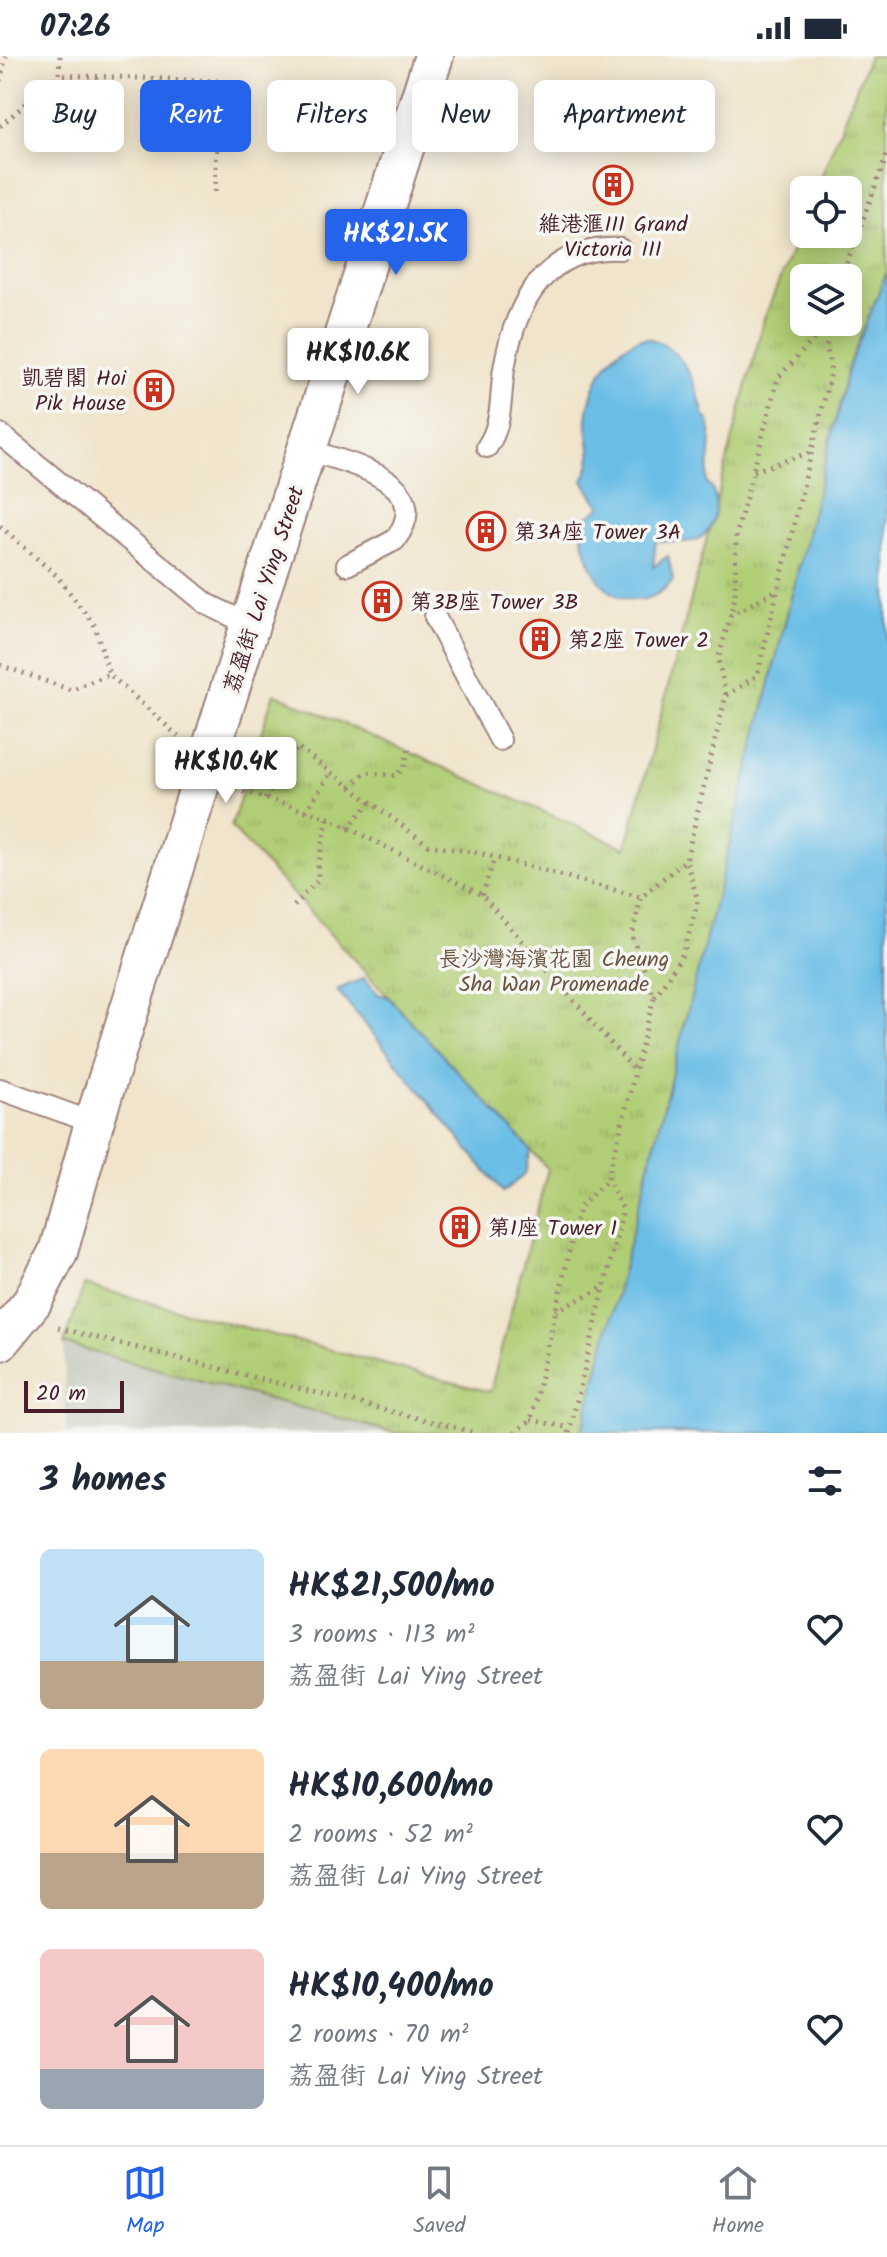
<!DOCTYPE html>
<html lang="en">
<head>
<meta charset="utf-8">
<style>
  body { margin:0; font-family:Kalam,"LXGW WenKai TC",sans-serif; background:#f6f6f7; color:#1f2937; height:100vh; display:flex; flex-direction:column; font-size:30px; white-space:nowrap }
  * { box-sizing:border-box; margin:0 }
  p { font-size:26px; color:#747a83 }
  .icon { flex:none; width:44px; height:44px; fill:none; stroke:currentColor; stroke-width:2; stroke-linecap:round; stroke-linejoin:round }
  .map { position:relative; height:1377px; overflow:hidden }
  .panel { display:flex; flex-direction:column; background:#fff; flex:1 }
  .panel>* { flex:none }
  .banner { position:absolute; left:24px; top:24px; width:840px; height:72px; display:flex; gap:16px }
  .buttons { position:absolute; left:790px; top:120px; display:grid; gap:16px }
  .buttons a { display:grid; place-items:center; width:72px; height:72px; border-radius:12px; background:#fff; box-shadow:0 4px 20px #0003; font-size:40px }
  .scale { position:absolute; left:24px; bottom:20px; width:100px; box-sizing:border-box; padding-left:8px; border:4px solid #4a1f2b; border-top:0; font-size:22px; line-height:28px; white-space:nowrap; color:#4a1f2b; -webkit-text-stroke:6px #f6f6f2; paint-order:stroke }
  .price { position:absolute; translate:-50% -68px; padding:0 18px; border-radius:8px; background:#fff; color:#222; font-size:26px; line-height:52px; filter:drop-shadow(0 2px 4px #0008) }
  .price::after { content:''; position:absolute; left:50%; top:48px; width:24px; height:18px; margin-left:-12px; background:inherit; clip-path:polygon(0 0,100% 0,50% 100%) }
  .price.current { background:#2563eb; color:#fff }
  ul { padding:0; list-style:none }
  li { display:flex; align-items:center; gap:24px; height:200px; padding:0 40px }
  li span { display:grid; place-items:center; flex:none; width:224px; height:160px; border-radius:12px; color:#555 }
  li>.icon { margin-inline-start:auto }
  span .icon { width:96px; height:96px; fill:#fffc; stroke-width:1 }
  li b { font-size:34px }
  h2 { display:flex; justify-content:space-between; align-items:center; height:96px; padding:0 40px; font-size:34px }
  .pill { padding:0 28px; border-radius:12px; background:#fff; box-shadow:0 4px 20px #0003; font-size:28px; line-height:72px }
  .pill.current { background:#2563eb; color:#fff }
  .status { display:flex; justify-content:space-between; align-items:center; height:56px; padding:0 40px; background:#fff; direction:ltr }
  .status svg { height:22px; fill:currentColor }
  .menu { display:flex; justify-content:space-around; align-items:center; height:112px; border-top:2px solid #e0e1e3; background:#fff; font-size:22px; color:#747a83 }
  .menu a { display:grid; justify-items:center; gap:4px }
  .menu .current { color:#2563eb }
  .map>svg:first-child { display:block }
</style>
</head>
<body>
<div class="status"><b>07:26</b><svg viewBox="0 0 49 12"><path d="M0 12V9h3v3zM5 12V6h3v6zM10 12V3h3v9zM15 12V0h3v12zM26 1h20v11H26zM47 4h2v5h-2z"/></svg></div>
<div class="map">
<svg width="887" height="1377" viewBox="0 0 887 1377">
  <defs>
    <pattern id="grass-tufts" width="24" height="20" patternUnits="userSpaceOnUse" patternTransform="scale(2)"><rect width="24" height="20" fill="#b1cd74"/><path d="M3 7l-1-3M5 7V3M7 7l1-3M15 17l-1-3M17 17v-4M19 17l1-3" fill="none" stroke="#9ab065"/></pattern>
  </defs>
  <rect width="100%" height="100%" fill="#f6f6f2"/>
  <filter id="ink" filterUnits="userSpaceOnUse"><feTurbulence type="fractalNoise" baseFrequency=".0125" numOctaves="2"/><feDisplacementMap in="SourceGraphic" scale="16" xChannelSelector="R" yChannelSelector="G"/><feConvolveMatrix kernelMatrix="1 2 1 2 8 2 1 2 1" color-interpolation-filters="sRGB"/></filter>
  <filter id="wash" filterUnits="userSpaceOnUse"><feTurbulence type="fractalNoise" baseFrequency=".006" numOctaves="4" result="noise"/><feDisplacementMap in="SourceGraphic" scale="32" xChannelSelector="R" yChannelSelector="G"/><feGaussianBlur stdDeviation="1.8" result="paint"/><feColorMatrix in="noise" values="0 0 0 0 0 0 0 0 0 0 0 0 0 0 0 0 0 1.4 0 .05"/><feComposite in="paint" operator="in"/></filter>
  <g filter="url(#wash)">
    <rect width="100%" height="100%" fill="#f0e4cb"/>
    <polygon fill="#c2c6b9" points="64,1288 395,1377 66,1377"/>
    <path fill="url(#grass-tufts)" stroke="#7e7650" stroke-width="2" fill-rule="evenodd" d="M869,0H887V216L850,307L582,1377H395L64,1288L84,1229L490,1336L548,1113L231,771L274,637L626,792L764,263L804,164V178H848V134H816ZM804,222H848V266H804Z"/>
    <g fill="#6abee6" stroke="#5a6e88" stroke-width="2">
      <polygon points="887,216 887,1377 582,1377 850,307"/>
      <path d="M646,282C682,288 697,329 704,361L709,364L711,387L707,427C722,439 716,473 700,482C687,489 670,485 656,485L653,511L668,500L673,524C663,536 651,544 635,544C596,542 584,497 580,466L601,451L583,425C585,419 589,413 590,407C593,395 586,377 587,363C590,330 610,287 646,282Z"/>
      <polygon points="364,922 378,938 388,941 531,1094 525,1118 503,1136 337,934"/>
    </g>
  </g>
  <g filter="url(#ink)">
    <g fill="none" stroke-linecap="round" stroke-linejoin="round">
      <g stroke="#9d827b" stroke-width="24">
        <g id="service">
          <polyline points="0,378 207,548 250,569"/>
          <path d="M487,391C503,368 500,340 504,313C515,247 546,189 620,193"/>
          <path d="M308,394C346,407 439,425 395,484L347,509"/>
          <polyline points="435,561 500,684"/>
          <polyline points="0,1033 94,1067"/>
        </g>
      </g>
      <g stroke="#9d827b" stroke-width="42">
        <polyline id="minor" points="0,1285 32,1246 58,1196 94,1067 250,569 434,0"/>
      </g>
      <g stroke="#9d827b" stroke-width="5" stroke-dasharray="2 6" stroke-linecap="butt">
        <polyline points="60,0 59,19 219,25 215,140"/>
        <polyline points="0,25 6,0"/>
        <polyline points="0,70 59,19"/>
        <polyline points="841,222 887,99"/>
        <polyline points="754,415 812,396"/>
        <polyline points="0,470 57,520 95,570 109,618"/>
        <polyline points="730,560 777,534"/>
        <polyline points="0,609 71,634 109,618 178,680"/>
        <polyline points="726,639 757,620 831,316 824,274"/>
        <polyline points="351,731 366,716 396,720 404,711 410,688"/>
        <polyline points="236,733 328,762 482,839 635,1015"/>
        <polyline points="265,743 297,691 428,789 479,797 640,841"/>
        <polyline points="306,755 331,716"/>
        <polyline points="348,772 371,746"/>
        <polyline points="482,839 495,801"/>
        <polyline points="294,850 318,824 318,808 328,762"/>
        <polyline points="655,941 684,896 698,845 686,804"/>
        <polyline points="556,1255 604,1231"/>
        <polyline points="58,1272 477,1377"/>
        <polyline points="531,1364 570,1372"/>
        <polyline points="515,1377 531,1364 579,1152 608,1123 654,941 632,880 641,841 686,804 726,639 718,604 735,542 736,479 778,322 823,273 826,266"/>
        <polyline points="569,1377 623,1154 608,1123"/>
      </g>
      <use href="#service" stroke="#fff" stroke-width="20"/>
      <use href="#minor" stroke="#fff" stroke-width="38"/>
    </g>
  </g>
  <defs>
    <g id="building-ring" transform="scale(2)"><circle r="9.5" fill="#f6f6f2" stroke="#c8321e" stroke-width="1.5"/><path d="M-4-6H4V6H1V3H-1V6H-4ZM-2.5-4.3h1.7v1.8h-1.7ZM.8-4.3h1.7v1.8H.8ZM-2.5-1h1.7V.8h-1.7ZM.8-1h1.7V.8H.8Z" fill="#c8321e"/></g>
  </defs>
  <g fill-rule="evenodd">
    <use href="#building-ring" x="613" y="129"/>
    <use href="#building-ring" x="154" y="334"/>
    <use href="#building-ring" x="486" y="475"/>
    <use href="#building-ring" x="382" y="545"/>
    <use href="#building-ring" x="540" y="583"/>
    <use href="#building-ring" x="460" y="1171"/>
  </g>
  <g text-anchor="middle" stroke-width="7" stroke-linejoin="round" paint-order="stroke">
    <g font-size="22" fill="#4a1f2b" stroke="#f6f6f2" text-anchor="start">
      <text x="613" y="175" text-anchor="middle">維港滙III Grand<tspan x="613" dy="25">Victoria III</tspan></text>
      <text x="126" y="329" text-anchor="end">凱碧閣 Hoi<tspan x="126" dy="25">Pik House</tspan></text>
      <text x="514" y="483">第3A座 Tower 3A</text>
      <text x="410" y="553">第3B座 Tower 3B</text>
      <text x="568" y="591">第2座 Tower 2</text>
      <text x="488" y="1179">第1座 Tower 1</text>
    </g>
    <g font-size="22" fill="#4a1f2b" stroke="#f6f6f2">
      <text transform="translate(263 533) rotate(-72)" y="8">荔盈街 Lai Ying Street</text>
    </g>
    <g font-size="22" fill="#695341" stroke="#f6f6f2">
      <text x="554" y="910">長沙灣海濱花園 Cheung<tspan x="554" dy="25">Sha Wan Promenade</tspan></text>
    </g>
  </g>
</svg>
<div class="buttons">
<a><svg class="icon" aria-label="locate" viewBox="0 0 24 24"><circle cx="12" cy="12" r="6"/><path d="M12 2v4M12 18v4M2 12h4M18 12h4"/></svg></a>
<a><svg class="icon" aria-label="layers" viewBox="0 0 24 24"><path d="M12 4l9 5-9 5-9-5zM3 14l9 5 9-5"/></svg></a>
</div>
<div class="scale">20 m</div>
<b class="price current" style="left:396px;top:221px">HK$21.5K</b>
<b class="price" style="left:358px;top:340px">HK$10.6K</b>
<b class="price" style="left:226px;top:749px">HK$10.4K</b>
<div class="banner">
<a class="pill">Buy</a>
<a class="pill current">Rent</a>
<a class="pill">Filters</a>
<a class="pill">New</a>
<a class="pill">Apartment</a>
</div>
</div>
<section class="panel">
<h2>3 homes<svg class="icon" aria-label="filters" viewBox="0 0 24 24"><path d="M4 7h16M4 17h16"/><circle cx="9" cy="7" r="2"/><circle cx="15" cy="17" r="2"/></svg></h2>
<ul>
<li><span style="background:linear-gradient(#bfe0f5 70%,#b9a48a 0)"><svg class="icon" aria-label="home" viewBox="0 0 24 24"><path d="M3 11l9-7 9 7M6 9v11h12V9"/></svg></span><div><b>HK$21,500/mo</b><p>3 rooms · 113 m²</p><p>荔盈街 Lai Ying Street</p></div><svg class="icon" aria-label="heart" viewBox="0 0 24 24"><path d="M12 20l-8-8c-3-5 5-10 8-4 3-6 11-1 8 4z"/></svg></li>
<li><span style="background:linear-gradient(#ffd9b3 65%,#b9a48a 0)"><svg class="icon" aria-label="home" viewBox="0 0 24 24"><path d="M3 11l9-7 9 7M6 9v11h12V9"/></svg></span><div><b>HK$10,600/mo</b><p>2 rooms · 52 m²</p><p>荔盈街 Lai Ying Street</p></div><svg class="icon" aria-label="heart" viewBox="0 0 24 24"><path d="M12 20l-8-8c-3-5 5-10 8-4 3-6 11-1 8 4z"/></svg></li>
<li><span style="background:linear-gradient(#f6c9c9 75%,#9aa5b1 0)"><svg class="icon" aria-label="home" viewBox="0 0 24 24"><path d="M3 11l9-7 9 7M6 9v11h12V9"/></svg></span><div><b>HK$10,400/mo</b><p>2 rooms · 70 m²</p><p>荔盈街 Lai Ying Street</p></div><svg class="icon" aria-label="heart" viewBox="0 0 24 24"><path d="M12 20l-8-8c-3-5 5-10 8-4 3-6 11-1 8 4z"/></svg></li>
</ul>
</section>
<nav class="menu">
<a class="current"><svg class="icon" aria-label="map" viewBox="0 0 24 24"><path d="M3 6l6-2 6 2 6-2v14l-6 2-6-2-6 2zM9 4v14M15 6v14"/></svg>Map</a>
<a><svg class="icon" aria-label="saved" viewBox="0 0 24 24"><path d="M7 4h10v16l-5-4-5 4z"/></svg>Saved</a>
<a><svg class="icon" aria-label="home" viewBox="0 0 24 24"><path d="M3 11l9-7 9 7M6 9v11h12V9"/></svg>Home</a>
</nav>
</body>
</html>
